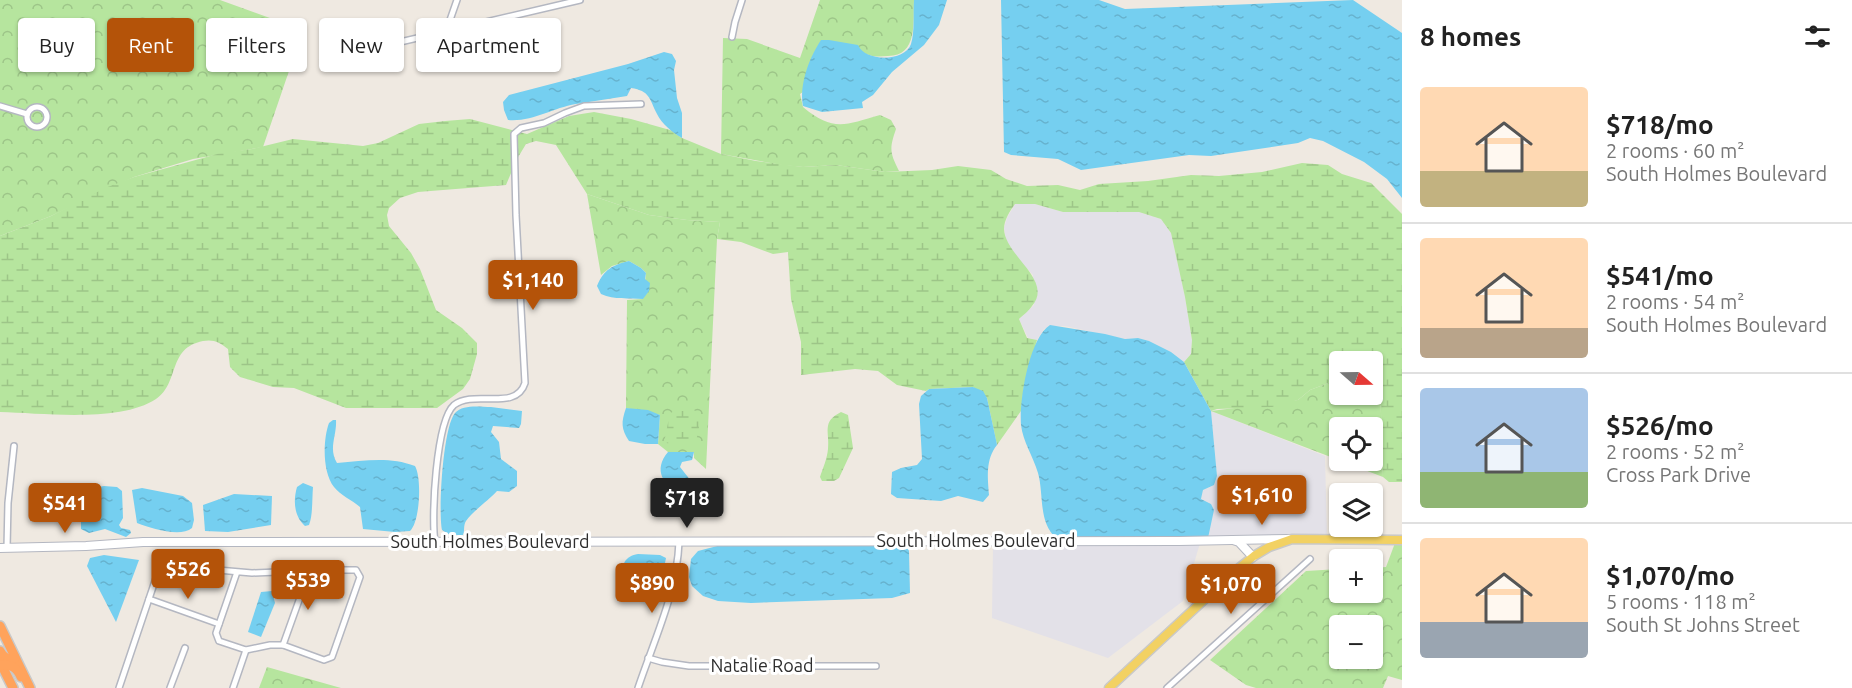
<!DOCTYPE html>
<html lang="en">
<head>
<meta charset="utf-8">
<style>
  body { margin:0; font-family:Ubuntu,sans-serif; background:#f2f2f2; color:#222; height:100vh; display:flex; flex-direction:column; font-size:22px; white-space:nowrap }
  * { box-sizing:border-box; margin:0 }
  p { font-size:20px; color:#767676 }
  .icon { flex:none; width:33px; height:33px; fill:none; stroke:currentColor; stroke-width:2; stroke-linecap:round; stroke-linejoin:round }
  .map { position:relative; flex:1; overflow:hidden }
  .side { display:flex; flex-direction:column; background:#fff; width:450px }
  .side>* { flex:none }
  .banner { position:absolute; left:18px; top:18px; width:570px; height:54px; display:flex; gap:12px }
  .needle { width:39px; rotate:110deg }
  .controls { position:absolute; left:1329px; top:351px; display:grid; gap:12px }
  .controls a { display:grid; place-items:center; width:54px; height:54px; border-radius:6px; background:#fff; box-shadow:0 2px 4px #0004; font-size:30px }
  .price { position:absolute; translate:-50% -51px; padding:0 14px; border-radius:6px; background:#b45309; color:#fff; font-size:20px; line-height:39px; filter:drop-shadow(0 2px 3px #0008) }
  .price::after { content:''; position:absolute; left:50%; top:36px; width:18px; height:14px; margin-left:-9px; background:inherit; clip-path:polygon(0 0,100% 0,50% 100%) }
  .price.current { background:#222; color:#fff }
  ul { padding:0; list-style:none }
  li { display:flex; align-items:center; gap:18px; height:150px; padding:0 18px }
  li+li { border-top:2px solid #e0e0e0 }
  li span { display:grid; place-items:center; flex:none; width:168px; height:120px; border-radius:6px; color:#555 }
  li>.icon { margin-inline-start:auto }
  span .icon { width:72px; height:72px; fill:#fffc; stroke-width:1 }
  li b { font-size:26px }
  h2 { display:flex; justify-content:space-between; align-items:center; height:72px; padding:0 18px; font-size:26px }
  .chip { padding:0 21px; border-radius:6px; background:#fff; box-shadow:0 2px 4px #0004; font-size:21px; line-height:54px }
  .chip.current { background:#b45309; color:#fff }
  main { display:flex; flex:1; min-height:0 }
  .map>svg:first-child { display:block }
</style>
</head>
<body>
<main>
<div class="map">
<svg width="1402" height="688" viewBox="0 0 1402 688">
  <defs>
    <pattern id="forest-crowns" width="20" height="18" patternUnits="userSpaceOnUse" patternTransform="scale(1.5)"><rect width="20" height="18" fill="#b6e59e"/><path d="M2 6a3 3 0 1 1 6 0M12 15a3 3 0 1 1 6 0" fill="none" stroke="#9dc588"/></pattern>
    <pattern id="wetland-marsh" width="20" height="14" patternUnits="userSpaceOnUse" patternTransform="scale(1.5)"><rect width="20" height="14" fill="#b6e59e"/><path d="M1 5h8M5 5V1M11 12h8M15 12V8" fill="none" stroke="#9dc588"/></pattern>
    <pattern id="water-ripples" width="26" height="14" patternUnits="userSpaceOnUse" patternTransform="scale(1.5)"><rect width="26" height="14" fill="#75cff0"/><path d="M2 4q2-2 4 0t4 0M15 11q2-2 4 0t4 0" fill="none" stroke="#66b2ce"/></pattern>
  </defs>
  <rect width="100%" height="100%" fill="#efe9e1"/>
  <g fill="#e3e1e8">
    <polygon points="1015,204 1035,204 1063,212 1139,212 1161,219 1171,233 1185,297 1192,340 1191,354 1184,362 1171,352 1149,341 1138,338 1125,339 1065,326 1050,326 1044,329 1037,340 1028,338 1019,319 1034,305 1033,275 1016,257 1006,240 1004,228 1007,218"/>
    <polygon points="1211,411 1325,456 1327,538 1208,538 1211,504 1201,499 1203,490 1214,485 1217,476"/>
    <polygon points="1200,543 1183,601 1108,658 992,618 993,544"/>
  </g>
  <g fill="url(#forest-crowns)" fill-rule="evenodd">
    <polygon points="0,0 220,0 303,30 263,147 193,159 134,177 51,216 0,236"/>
    <path d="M820,0H914C913,22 918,56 888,56C878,57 869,57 861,51L800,94L803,107C833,132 845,125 880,115L891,120L896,129C889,149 890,153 899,171L885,172L836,165L803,167L782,165L721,154L723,38L747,39L800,58Z"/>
    <polygon points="587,194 649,215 687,220 720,222 717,239 706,469 694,458 694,452 668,452 658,444 660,415 626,408 627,300 643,299 646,273 641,268 629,261 612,266 601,275"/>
    <path d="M1339,379L1340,394H1372L1373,381L1380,382L1383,477L1211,411L1298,400L1310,390ZM1340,428H1372V460H1340Z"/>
    <path d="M1395,543H1402V680L1388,676L1383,688H1256L1246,685L1210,660L1306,571L1339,569L1340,592H1372L1373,568L1386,567ZM1340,626H1372V658H1340Z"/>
    <polygon points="267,667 341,688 259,688"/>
  </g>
  <g fill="url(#wetland-marsh)">
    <path d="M594,112L631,119L670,130L682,138L721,154L756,161L803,167L836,165L885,172L932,170L958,166L991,170L1006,179L1027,186L1058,185L1080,190L1099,184L1148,181L1191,175L1219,176L1262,172L1302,163L1328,165L1342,174L1371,183L1402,214V482H1389L1383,477L1380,382L1373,380L1372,362H1340L1339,379L1310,390L1298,400L1272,407L1217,409L1211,411L1184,362L1191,354L1192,340L1185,297L1171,233L1161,219L1139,212H1063L1035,204H1015C1010,211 1004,220 1004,229C1005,256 1054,280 1032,306C1029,311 1023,315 1019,319L1027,338L1037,340L1024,386L1021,411L997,445L987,398L973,387L929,389L926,391L897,385L878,371L855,369L801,375V342L791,299L788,252L773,254L741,242L717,239L720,222L687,220L649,215L587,194L556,145L536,141L526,144L517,159L506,185L418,192L400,198L389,208L387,215L389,226L411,253L420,269L436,310L462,328L477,343V354L470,379L463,389L437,408H346L294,388L273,387L240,377L230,367L228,349C220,342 213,339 203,341C167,348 180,383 156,399C120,423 42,413 0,412V236L51,216L105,188L134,177L221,153L252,149L293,139L363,146L378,143L419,124L445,121L470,119L527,134L569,116Z"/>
    <polygon points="684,408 692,409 699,413 699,427 696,442 690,446 666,443 665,438 670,413"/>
    <path d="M841,412L848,415L853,448L839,478L834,481H822L820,477C823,468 827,459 828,449C830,432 821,422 841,412Z"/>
  </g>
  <g fill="url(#water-ripples)">
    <path d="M914,0H947L939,25L924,45L892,72L873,95L862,102L863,108L822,112L803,106C799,85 809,58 821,40H829L858,45C865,62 905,62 911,44C915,31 913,13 914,0Z"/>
    <polygon points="1001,0 1099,0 1125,9 1353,0 1402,33 1402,198 1387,179 1364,162 1323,141 1310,138 1298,143 1211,156 1189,155 1081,170 1058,159 1011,155 1004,152"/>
    <path d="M664,52L672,54L676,61L674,70L677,98L682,113V138C672,132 662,124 657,114C649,98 650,91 631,88L627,96C610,99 593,101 576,104C552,108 533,122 508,120L504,110L503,102L509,95L628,64Z"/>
    <path d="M629,261L641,268L646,273L645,279L650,283L649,291L643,299C628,298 615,300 601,294L597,286C604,269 613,265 629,261Z"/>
    <path d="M1050,325L1105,334L1125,339L1138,338L1149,341L1171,352L1184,362L1211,411L1217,476L1214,485L1203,490L1201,499L1211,504L1214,510L1208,538H1056C1038,522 1044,494 1038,473C1033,456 1023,442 1021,425C1019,401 1029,338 1050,325Z"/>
    <path d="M973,387L983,391L987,398L996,440L997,445C985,460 988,478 989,495L983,502L958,496L941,501L897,498L891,494L892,472L901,468L917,465L922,459L919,404L921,396L929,389Z"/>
    <path d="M491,407L522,411L521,424L519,428L493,426L491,432L499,442L501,459L517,471V486L509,492L497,491C489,500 473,511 466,521C463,526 465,531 463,535H450L442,530C438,511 443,427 455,413C463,404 480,407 491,407Z"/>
    <path d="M626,408L648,410L660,415L658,444H645L629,441C621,429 621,422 626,408Z"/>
    <path d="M333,420H336C337,436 328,448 337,463C364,461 389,456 415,466C422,478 420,522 410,531L395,532L363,529L360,507C352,500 340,495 334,487C322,472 323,439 329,423Z"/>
    <path d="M668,452H694L692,460L682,462L680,467L691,481L685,489C662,489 653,469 668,452Z"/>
    <path d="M303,483L313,487C312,498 313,515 309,525L305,526C294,516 293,501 297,487Z"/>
    <polygon points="104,486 117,487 122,491 123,518 119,525 121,528 130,530 131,533 126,537 105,529 89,533 81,529 81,496 87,489"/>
    <path d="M142,488L183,496L192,503L194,520L192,528C180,538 151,528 137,523L132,490Z"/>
    <polygon points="234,494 272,496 271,525 228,532 205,531 203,505"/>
    <polygon points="725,544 906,544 909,551 910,593 892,598 751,603 718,601 703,596 692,586 689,577 691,559 698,551"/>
    <path d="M638,554L660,555L666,558L661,583H641L622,577C621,565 625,556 638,554Z"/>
    <polygon points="104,555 139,560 116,622 87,566 90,558"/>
    <polygon points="272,591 275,603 261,637 248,632 261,592"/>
  </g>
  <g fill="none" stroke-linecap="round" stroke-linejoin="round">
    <g stroke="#b4b7c1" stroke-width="8">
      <g id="street">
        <polyline points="451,30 450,20 457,0"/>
        <polyline points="732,37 735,22 742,0"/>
        <polyline points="323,60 580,0"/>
        <polyline points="0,106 27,114"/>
        <circle cx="37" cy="117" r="10"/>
        <path d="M435,542C431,518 436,421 454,405C474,389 516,412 525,383L516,215L514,134L521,128L544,123L565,113L584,106L641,104"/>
        <polyline points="7,548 8,503 14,446"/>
        <polyline points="149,599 219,624"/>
        <polyline points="283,645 307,578 308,570"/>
        <polyline points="648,658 662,662 689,666 876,666"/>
        <polyline points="119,688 156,578 162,571 170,568 195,568 252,573 323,570 356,570 360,577 332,657 324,660 283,645 270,645 246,650 219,641 216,633 237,572"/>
        <polyline points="170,688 185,648"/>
        <polyline points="233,688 246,650"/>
        <path d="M638,688C654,640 677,593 679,542"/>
        <polyline points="1167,688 1310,559"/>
      </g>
    </g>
    <g stroke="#b4b7c1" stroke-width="10">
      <g id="secondary">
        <polyline points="1233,540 1239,542 1253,557"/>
        <polyline points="0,548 86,546 143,542 1179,541 1288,539"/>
      </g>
    </g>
    <g stroke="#c9c9c9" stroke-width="11">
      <polyline id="primary" points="1109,688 1234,572 1254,556 1269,547 1292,539 1402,540"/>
    </g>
    <g stroke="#c9c9c9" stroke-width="12">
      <g id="highway">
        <polyline points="0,626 30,688"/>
        <path d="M0,651C3,657 9,661 15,658"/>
        <polyline points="0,662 13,688"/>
        <path d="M1,665C11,664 17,668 21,677"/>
      </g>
    </g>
    <use href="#street" stroke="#fff" stroke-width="5"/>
    <use href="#secondary" stroke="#fff" stroke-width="8"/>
    <use href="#primary" stroke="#f2d163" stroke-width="8"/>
    <use href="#highway" stroke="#ffa35c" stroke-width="9"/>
  </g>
  <g text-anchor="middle" stroke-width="6" stroke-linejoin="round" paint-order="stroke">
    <g font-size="18" fill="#2e2e2e" stroke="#fff">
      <text x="976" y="547">South Holmes Boulevard</text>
      <text x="490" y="548">South Holmes Boulevard</text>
      <text x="762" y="672">Natalie Road</text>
    </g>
  </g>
</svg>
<div class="controls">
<a><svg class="needle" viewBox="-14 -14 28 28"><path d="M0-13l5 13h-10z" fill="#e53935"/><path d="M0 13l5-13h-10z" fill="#767676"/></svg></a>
<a><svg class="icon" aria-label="locate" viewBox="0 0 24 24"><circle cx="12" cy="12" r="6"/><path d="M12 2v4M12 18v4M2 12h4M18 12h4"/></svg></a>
<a><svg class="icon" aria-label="layers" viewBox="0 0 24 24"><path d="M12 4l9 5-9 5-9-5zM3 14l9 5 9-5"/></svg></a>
<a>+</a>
<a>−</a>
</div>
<b class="price" style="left:533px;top:311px">$1,140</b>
<b class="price" style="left:1262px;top:526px">$1,610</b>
<b class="price current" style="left:687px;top:529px">$718</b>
<b class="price" style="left:65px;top:534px">$541</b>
<b class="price" style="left:188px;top:600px">$526</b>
<b class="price" style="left:308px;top:611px">$539</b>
<b class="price" style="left:652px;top:614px">$890</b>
<b class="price" style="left:1231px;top:615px">$1,070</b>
<div class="banner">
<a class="chip">Buy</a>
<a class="chip current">Rent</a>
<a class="chip">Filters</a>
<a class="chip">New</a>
<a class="chip">Apartment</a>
</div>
</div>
<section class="side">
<h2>8 homes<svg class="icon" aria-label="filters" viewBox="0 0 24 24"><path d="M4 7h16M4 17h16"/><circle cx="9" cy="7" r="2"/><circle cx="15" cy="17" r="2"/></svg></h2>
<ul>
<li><span style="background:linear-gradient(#ffd9b3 70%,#c2b280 0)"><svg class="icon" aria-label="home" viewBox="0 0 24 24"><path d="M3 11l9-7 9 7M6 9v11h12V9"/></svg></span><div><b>$718/mo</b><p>2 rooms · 60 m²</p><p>South Holmes Boulevard</p></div></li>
<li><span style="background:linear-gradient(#ffd9b3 75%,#b9a48a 0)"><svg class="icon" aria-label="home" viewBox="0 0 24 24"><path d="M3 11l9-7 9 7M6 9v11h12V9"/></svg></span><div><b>$541/mo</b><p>2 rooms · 54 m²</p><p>South Holmes Boulevard</p></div></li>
<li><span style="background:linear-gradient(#a9c7e8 70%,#8fb573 0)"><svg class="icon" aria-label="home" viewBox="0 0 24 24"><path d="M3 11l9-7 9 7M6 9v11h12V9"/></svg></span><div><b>$526/mo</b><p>2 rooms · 52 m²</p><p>Cross Park Drive</p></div></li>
<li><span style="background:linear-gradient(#ffd9b3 70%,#9aa5b1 0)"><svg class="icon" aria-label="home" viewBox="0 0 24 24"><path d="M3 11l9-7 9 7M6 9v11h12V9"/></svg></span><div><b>$1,070/mo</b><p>5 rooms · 118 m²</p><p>South St Johns Street</p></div></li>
</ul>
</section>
</main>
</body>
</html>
